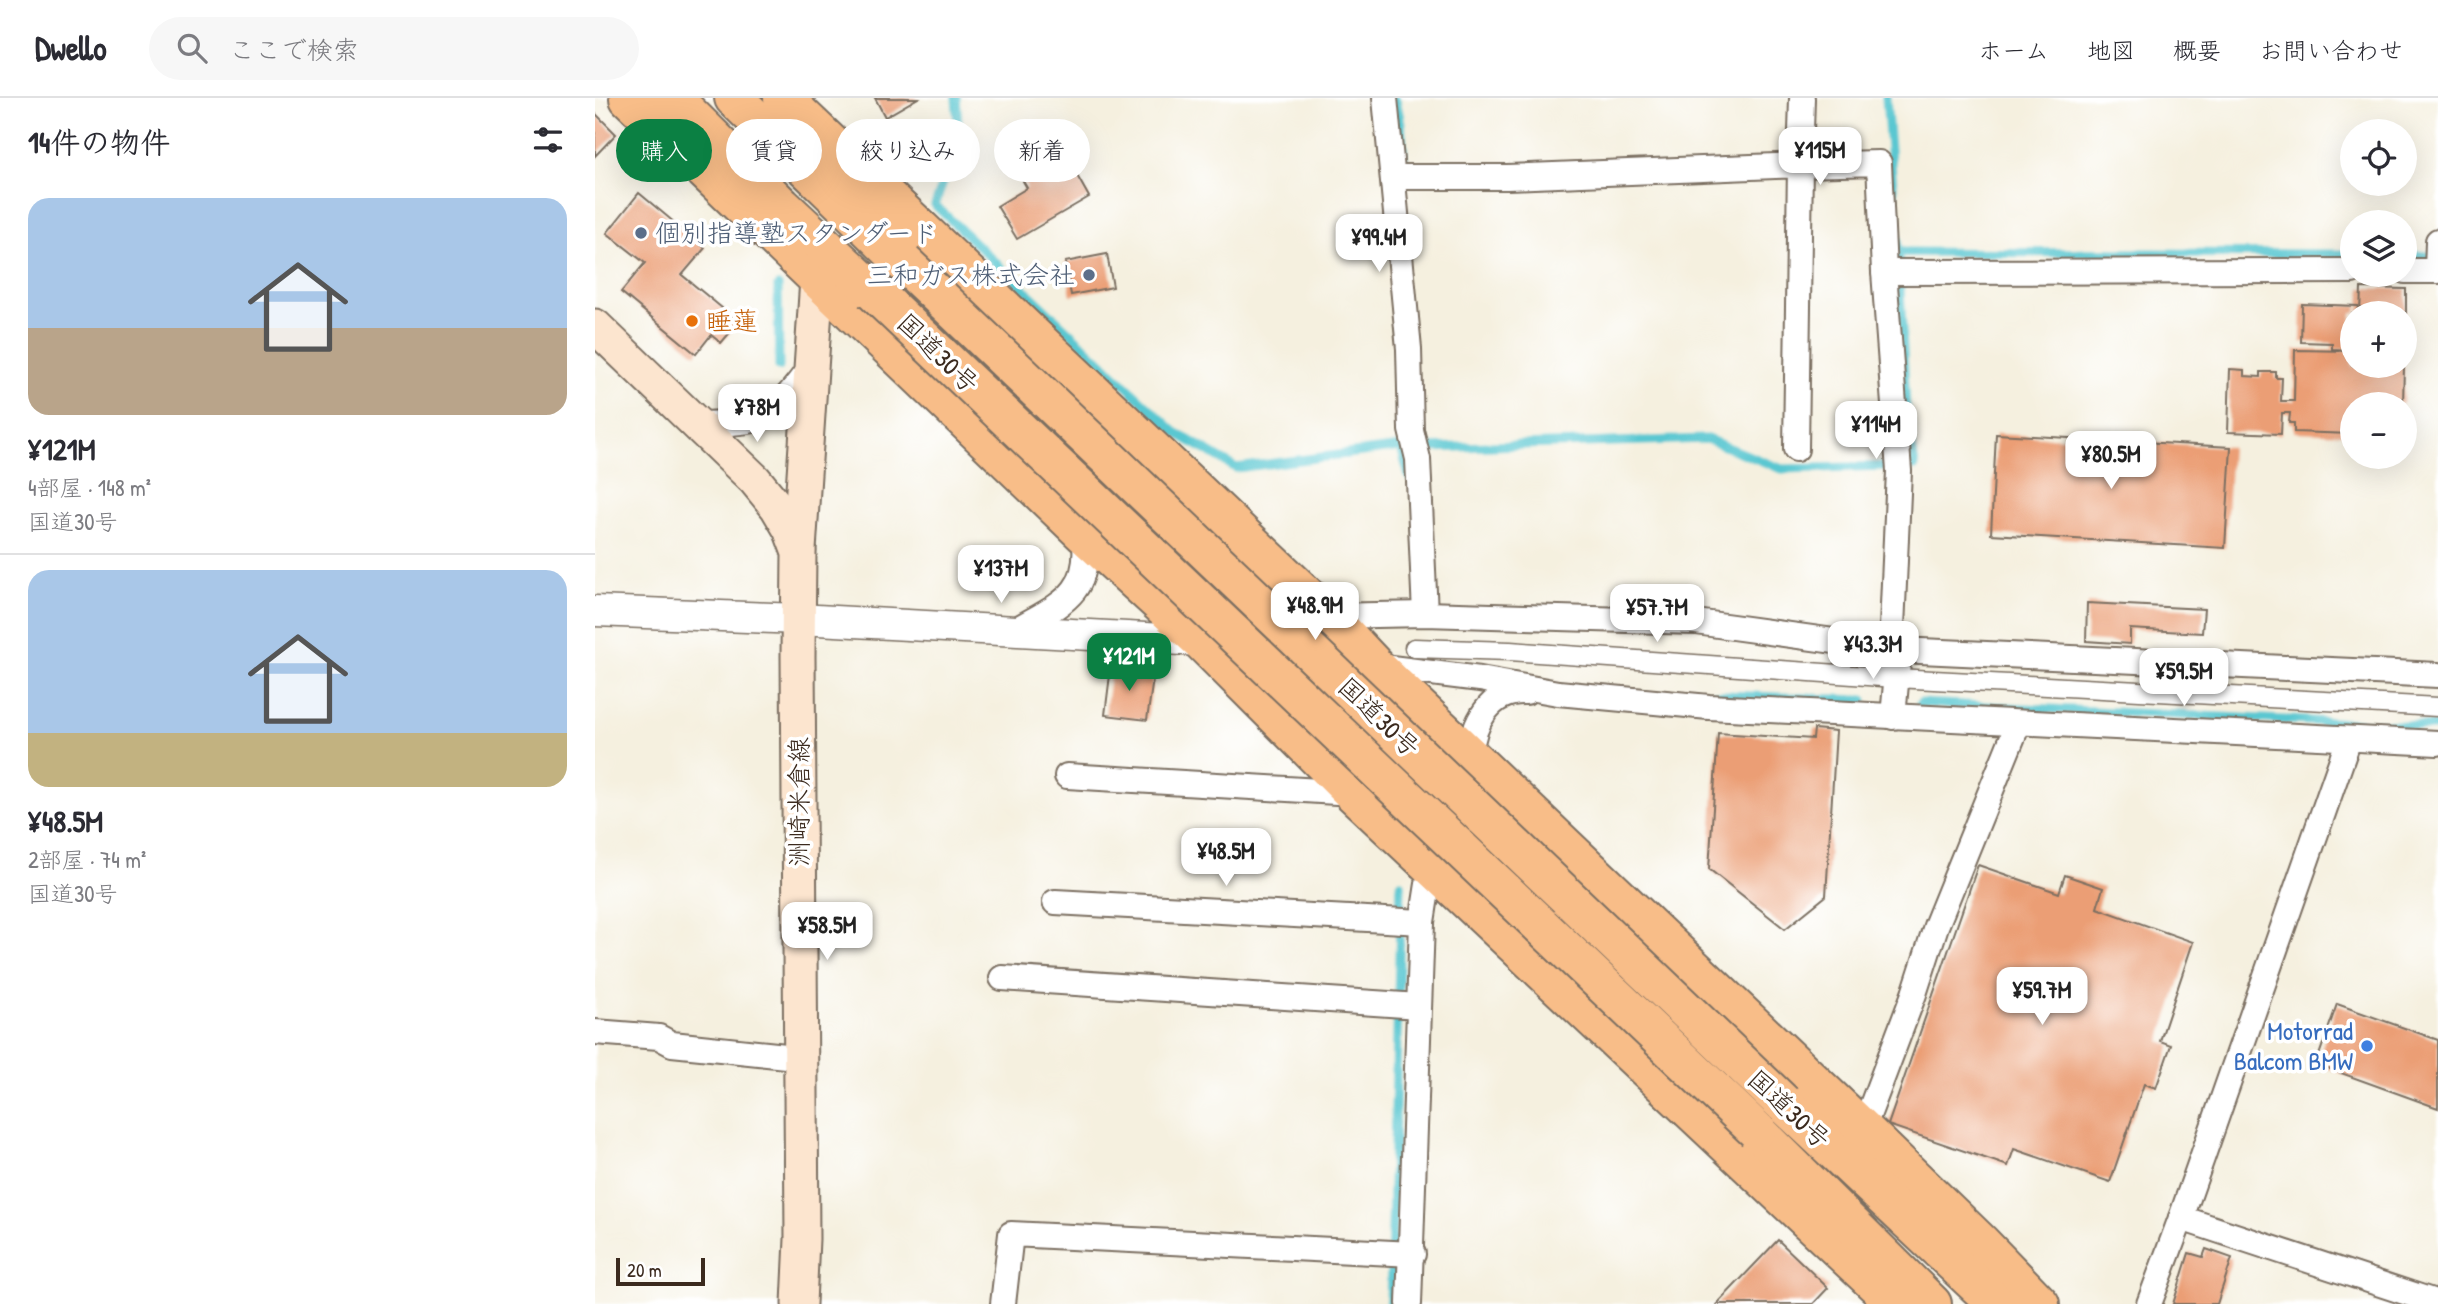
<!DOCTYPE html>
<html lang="ja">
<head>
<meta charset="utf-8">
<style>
  body { margin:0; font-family:"Patrick Hand","Klee One",sans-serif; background:#f7f7f7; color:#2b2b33; height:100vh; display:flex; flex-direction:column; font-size:26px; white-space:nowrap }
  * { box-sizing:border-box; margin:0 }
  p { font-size:23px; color:#7c7c81 }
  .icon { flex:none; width:38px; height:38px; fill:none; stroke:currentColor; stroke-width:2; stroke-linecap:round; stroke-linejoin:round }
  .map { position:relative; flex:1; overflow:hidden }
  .side { display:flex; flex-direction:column; background:#fff; width:595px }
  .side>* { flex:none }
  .banner { position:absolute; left:21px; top:21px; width:665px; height:63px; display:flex; gap:14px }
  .tools { position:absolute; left:1745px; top:21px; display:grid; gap:14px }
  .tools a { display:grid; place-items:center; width:77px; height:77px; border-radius:50%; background:#fff; box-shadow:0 7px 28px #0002; font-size:35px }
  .scale { position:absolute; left:21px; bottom:18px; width:89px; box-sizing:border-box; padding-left:7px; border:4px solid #3b2a1e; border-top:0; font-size:19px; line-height:24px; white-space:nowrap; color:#3b2a1e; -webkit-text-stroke:5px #fff; paint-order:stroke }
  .price { position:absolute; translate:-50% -60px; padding:0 16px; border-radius:14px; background:#fff; color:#222; font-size:23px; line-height:46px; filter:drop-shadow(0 2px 4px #0008) }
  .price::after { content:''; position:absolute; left:50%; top:42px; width:21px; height:16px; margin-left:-10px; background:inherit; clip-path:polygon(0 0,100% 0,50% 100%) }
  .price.on { background:#0b8043; color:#fff }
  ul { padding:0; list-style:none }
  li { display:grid; align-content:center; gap:14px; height:371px; padding:0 28px }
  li+li { border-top:2px solid #e1e1e2 }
  li span { display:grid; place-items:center; height:217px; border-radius:21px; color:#555 }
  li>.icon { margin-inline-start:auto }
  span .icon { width:126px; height:126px; fill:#fffc; stroke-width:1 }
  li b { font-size:30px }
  h2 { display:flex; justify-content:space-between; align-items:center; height:84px; padding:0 28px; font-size:30px }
  .tag { padding:0 24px; border-radius:32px; background:#fff; box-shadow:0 7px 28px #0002; font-size:24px; line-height:63px }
  .tag.on { background:#0b8043; color:#fff }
  header { display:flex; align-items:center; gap:42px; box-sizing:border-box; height:98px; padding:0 35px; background:#fff; border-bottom:2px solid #e1e1e2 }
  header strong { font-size:33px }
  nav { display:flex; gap:38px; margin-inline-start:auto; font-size:24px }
  .search { width:490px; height:63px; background:#f7f7f7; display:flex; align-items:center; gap:18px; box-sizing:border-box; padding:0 24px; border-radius:38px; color:#7c7c81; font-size:26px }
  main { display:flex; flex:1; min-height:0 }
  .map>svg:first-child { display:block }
</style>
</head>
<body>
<header>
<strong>Dwello</strong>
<div class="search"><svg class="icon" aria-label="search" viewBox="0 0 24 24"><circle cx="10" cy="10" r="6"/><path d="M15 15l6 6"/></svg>ここで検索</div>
<nav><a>ホーム</a><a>地図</a><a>概要</a><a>お問い合わせ</a></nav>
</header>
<main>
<section class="side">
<h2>14件の物件<svg class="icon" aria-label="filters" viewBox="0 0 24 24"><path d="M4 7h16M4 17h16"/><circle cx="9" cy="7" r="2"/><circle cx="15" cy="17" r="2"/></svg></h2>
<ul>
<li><span style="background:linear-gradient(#a9c7e8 60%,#b9a48a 0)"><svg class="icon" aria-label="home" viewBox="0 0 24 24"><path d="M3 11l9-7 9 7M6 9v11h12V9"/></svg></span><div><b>¥121M</b><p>4部屋 · 148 m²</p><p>国道30号</p></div></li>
<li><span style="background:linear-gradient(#a9c7e8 75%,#c2b280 0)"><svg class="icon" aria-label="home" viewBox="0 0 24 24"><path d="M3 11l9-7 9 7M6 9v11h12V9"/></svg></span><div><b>¥48.5M</b><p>2部屋 · 74 m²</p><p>国道30号</p></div></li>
</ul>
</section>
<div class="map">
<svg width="1843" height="1206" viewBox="0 0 1843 1206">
  <rect width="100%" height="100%" fill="#fff"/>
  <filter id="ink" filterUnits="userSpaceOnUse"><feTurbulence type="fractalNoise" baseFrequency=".0143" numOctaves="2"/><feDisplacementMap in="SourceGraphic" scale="14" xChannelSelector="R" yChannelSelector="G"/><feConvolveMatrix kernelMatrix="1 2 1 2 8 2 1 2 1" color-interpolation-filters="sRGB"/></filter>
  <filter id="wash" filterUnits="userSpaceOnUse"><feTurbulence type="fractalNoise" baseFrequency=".00686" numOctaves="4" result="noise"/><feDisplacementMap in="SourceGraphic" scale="28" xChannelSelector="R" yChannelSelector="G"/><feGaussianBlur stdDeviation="1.57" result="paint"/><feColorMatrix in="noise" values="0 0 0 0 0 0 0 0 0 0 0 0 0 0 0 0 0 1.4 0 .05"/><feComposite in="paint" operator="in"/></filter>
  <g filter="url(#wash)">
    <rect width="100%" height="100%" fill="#f5f0df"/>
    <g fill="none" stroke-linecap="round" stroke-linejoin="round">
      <g stroke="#5ac7d1" stroke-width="9">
        <polyline points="361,0 364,39 340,107 580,334 641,370 806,349 814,378"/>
        <polyline points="1291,0 1303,154"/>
        <polyline points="801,2 806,26 810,79"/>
        <polyline points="1810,156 1841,159"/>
        <polyline points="183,188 184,269"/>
        <polyline points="829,341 833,350 1112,341 1187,371 1291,368"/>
        <polyline points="1313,368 1320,368 1311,311 1303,154 1757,156"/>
        <polyline points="1100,596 1269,602"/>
        <polyline points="1325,605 1843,629"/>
        <polyline points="795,1206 806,786"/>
      </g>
    </g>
    <g id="blocks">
      <g fill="#eb9e75">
        <polygon points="280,0 323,0 290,19"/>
        <polygon points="0,15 21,36 0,58"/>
        <polygon points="471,58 494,99 422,141 402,108 432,90 428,83"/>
        <polygon points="44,95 110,150 87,177 144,224 126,245 116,237 101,256 26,194 50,165 12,135"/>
        <polygon points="512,156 518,189 476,197 470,164"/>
        <polygon points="1766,190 1811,191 1811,215 1765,215"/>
        <polygon points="1707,206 1763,208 1762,215 1757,215 1757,252 1737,251 1737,245 1706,244"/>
        <polygon points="1700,252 1757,253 1757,268 1809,268 1808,306 1757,306 1757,336 1699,334 1699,325 1694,325 1695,315 1687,315 1686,336 1633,334 1635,271 1649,272 1649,278 1666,279 1666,274 1681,274 1681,280 1687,280 1686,303 1699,303"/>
        <polygon points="1401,336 1636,349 1630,450 1396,436"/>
        <polygon points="1492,505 1609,511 1607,535 1535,531 1535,546 1491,543"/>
        <polygon points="516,569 559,574 552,622 510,617"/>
        <polygon points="1219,631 1241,633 1231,798 1190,831 1114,771 1123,635 1218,641"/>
        <polygon points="1383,767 1464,795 1470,777 1508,790 1502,810 1598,844 1565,943 1576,947 1561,990 1549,986 1515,1084 1419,1051 1413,1068 1293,1027"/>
        <polygon points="1742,906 1843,942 1843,1010 1721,966"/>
        <polygon points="1183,1142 1233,1190 1218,1206 1122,1206"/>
        <polygon points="1611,1151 1637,1160 1622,1206 1578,1206 1594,1155 1608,1159"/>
      </g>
    </g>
  </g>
  <g filter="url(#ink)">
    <use href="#blocks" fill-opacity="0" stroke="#7c6f62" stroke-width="2"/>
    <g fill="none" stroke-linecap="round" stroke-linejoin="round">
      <g stroke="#7c6f62" stroke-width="21">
        <polyline id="pedestrian" points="819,550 915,553 1301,580 1843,609"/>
      </g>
      <g stroke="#7c6f62" stroke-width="28">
        <g id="minor">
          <polyline points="790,0 814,251 816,332 823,361 830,516"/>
          <polyline points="1207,0 1205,67 1284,65 1289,174 1304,373 1296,552"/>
          <polyline points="798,79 912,79 1205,67 1201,351"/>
          <polyline points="1810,173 1843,173"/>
          <polyline points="1842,173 1843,143"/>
          <polyline points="1289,174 1757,173"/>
          <path d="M103,326C121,325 142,326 158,322C185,314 202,286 218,266"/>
          <path d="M419,533C465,506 498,497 489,436"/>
          <polyline points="630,538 733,518 830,516 1101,524 1304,552 1843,577"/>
          <polyline points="780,568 885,581 963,595 1114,609 1843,645"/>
          <polyline points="1298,619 1304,552"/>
          <path d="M875,658C878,626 894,592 931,594"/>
          <polyline points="472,678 758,695"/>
          <polyline points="460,804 827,824"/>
          <polyline points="407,880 824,908"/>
          <polyline points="0,934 64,939 77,946 191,958 205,958"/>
          <polyline points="1268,1031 1319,896 1341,828 1423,626"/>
          <polyline points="1586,1120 1843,1205"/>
          <polyline points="408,1206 416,1136 818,1156"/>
          <polyline points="814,1206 827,824 836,767"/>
          <polyline points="1554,1206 1586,1120 1754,641"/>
        </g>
      </g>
      <g stroke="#7c6f62" stroke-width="33">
        <polyline id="tertiary" points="0,513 204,521 606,543"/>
      </g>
      <g stroke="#7c6f62" stroke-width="37">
        <g id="secondary">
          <polyline points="0,228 160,382 182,409 195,431 204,455 203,558 207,1141 204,1206"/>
          <polyline points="204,452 222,181"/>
        </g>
      </g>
      <g stroke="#7c6f62" stroke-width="42">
        <g id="trunk">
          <polyline points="34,0 489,436 606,543 758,695 1302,1206"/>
          <polyline points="78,0 187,108 278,193"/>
          <polyline points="139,0 309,165"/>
          <polyline points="188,0 733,518 780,568 1268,1031 1386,1145 1445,1206"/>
          <polyline points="1188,1005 1402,1206"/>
          <polyline points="1161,1032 1337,1206"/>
        </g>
      </g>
      <use href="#pedestrian" stroke="#fff" stroke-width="18"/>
      <use href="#minor" stroke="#fff" stroke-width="24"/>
      <use href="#tertiary" stroke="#fff" stroke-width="30"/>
      <use href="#secondary" stroke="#fce5cf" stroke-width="33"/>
      <use href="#trunk" stroke="#f8bd88" stroke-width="38"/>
      <g stroke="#7c6f62" stroke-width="42" stroke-linecap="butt">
        <g id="trunk-bridge">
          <polyline points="309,165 1188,1005"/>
          <polyline points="278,193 1161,1032"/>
        </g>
      </g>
      <use href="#trunk-bridge" stroke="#f8bd88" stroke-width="38"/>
    </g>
  </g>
  <g fill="#5c6f8a" stroke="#fff" stroke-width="2.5">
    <circle cx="46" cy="135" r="7"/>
    <circle cx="494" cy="177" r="7"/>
  </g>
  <circle fill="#e8710a" stroke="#fff" stroke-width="2.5" cx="97" cy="223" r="7"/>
  <circle fill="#3f7fe0" stroke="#fff" stroke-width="2.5" cx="1772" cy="948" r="7"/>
  <g text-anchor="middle" stroke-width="7" stroke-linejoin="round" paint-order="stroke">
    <g font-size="26" fill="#4e5e75" stroke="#fff" text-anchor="start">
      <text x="60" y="144">個別指導塾スタンダード</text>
      <text x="480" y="186" text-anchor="end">三和ガス株式会社</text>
    </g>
    <g font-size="26" fill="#c56008" stroke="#fff" text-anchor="start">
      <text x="111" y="232">睡蓮</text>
    </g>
    <g font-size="26" fill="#3b2a1e" stroke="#fff">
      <text transform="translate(343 255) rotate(44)" y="9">国道30号</text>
      <text transform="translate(784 619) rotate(44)" y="9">国道30号</text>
      <text transform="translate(204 704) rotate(-90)" y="9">洲崎米倉線</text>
      <text transform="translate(1194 1011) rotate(43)" y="9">国道30号</text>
    </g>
    <g font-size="26" fill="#366cbe" stroke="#fff" text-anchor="end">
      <text x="1758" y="942">Motorrad<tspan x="1758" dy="30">Balcom BMW</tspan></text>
    </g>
  </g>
</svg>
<div class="tools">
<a><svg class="icon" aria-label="locate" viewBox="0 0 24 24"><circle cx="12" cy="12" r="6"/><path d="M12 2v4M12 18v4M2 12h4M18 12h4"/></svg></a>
<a><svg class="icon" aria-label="layers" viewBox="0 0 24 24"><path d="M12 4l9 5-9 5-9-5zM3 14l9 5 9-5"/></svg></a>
<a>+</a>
<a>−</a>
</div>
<div class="scale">20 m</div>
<b class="price" style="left:1225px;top:89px">¥115M</b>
<b class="price" style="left:784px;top:176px">¥99.4M</b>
<b class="price" style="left:162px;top:346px">¥78M</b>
<b class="price" style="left:1281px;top:363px">¥114M</b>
<b class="price" style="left:1516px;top:393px">¥80.5M</b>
<b class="price" style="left:406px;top:507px">¥137M</b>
<b class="price" style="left:720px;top:544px">¥48.9M</b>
<b class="price" style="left:1062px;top:546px">¥57.7M</b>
<b class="price" style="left:1278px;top:583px">¥43.3M</b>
<b class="price on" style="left:534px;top:595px">¥121M</b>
<b class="price" style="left:1589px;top:610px">¥59.5M</b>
<b class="price" style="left:631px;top:790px">¥48.5M</b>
<b class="price" style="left:232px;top:864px">¥58.5M</b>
<b class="price" style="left:1447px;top:929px">¥59.7M</b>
<div class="banner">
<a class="tag on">購入</a>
<a class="tag">賃貸</a>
<a class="tag">絞り込み</a>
<a class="tag">新着</a>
</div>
</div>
</main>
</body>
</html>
